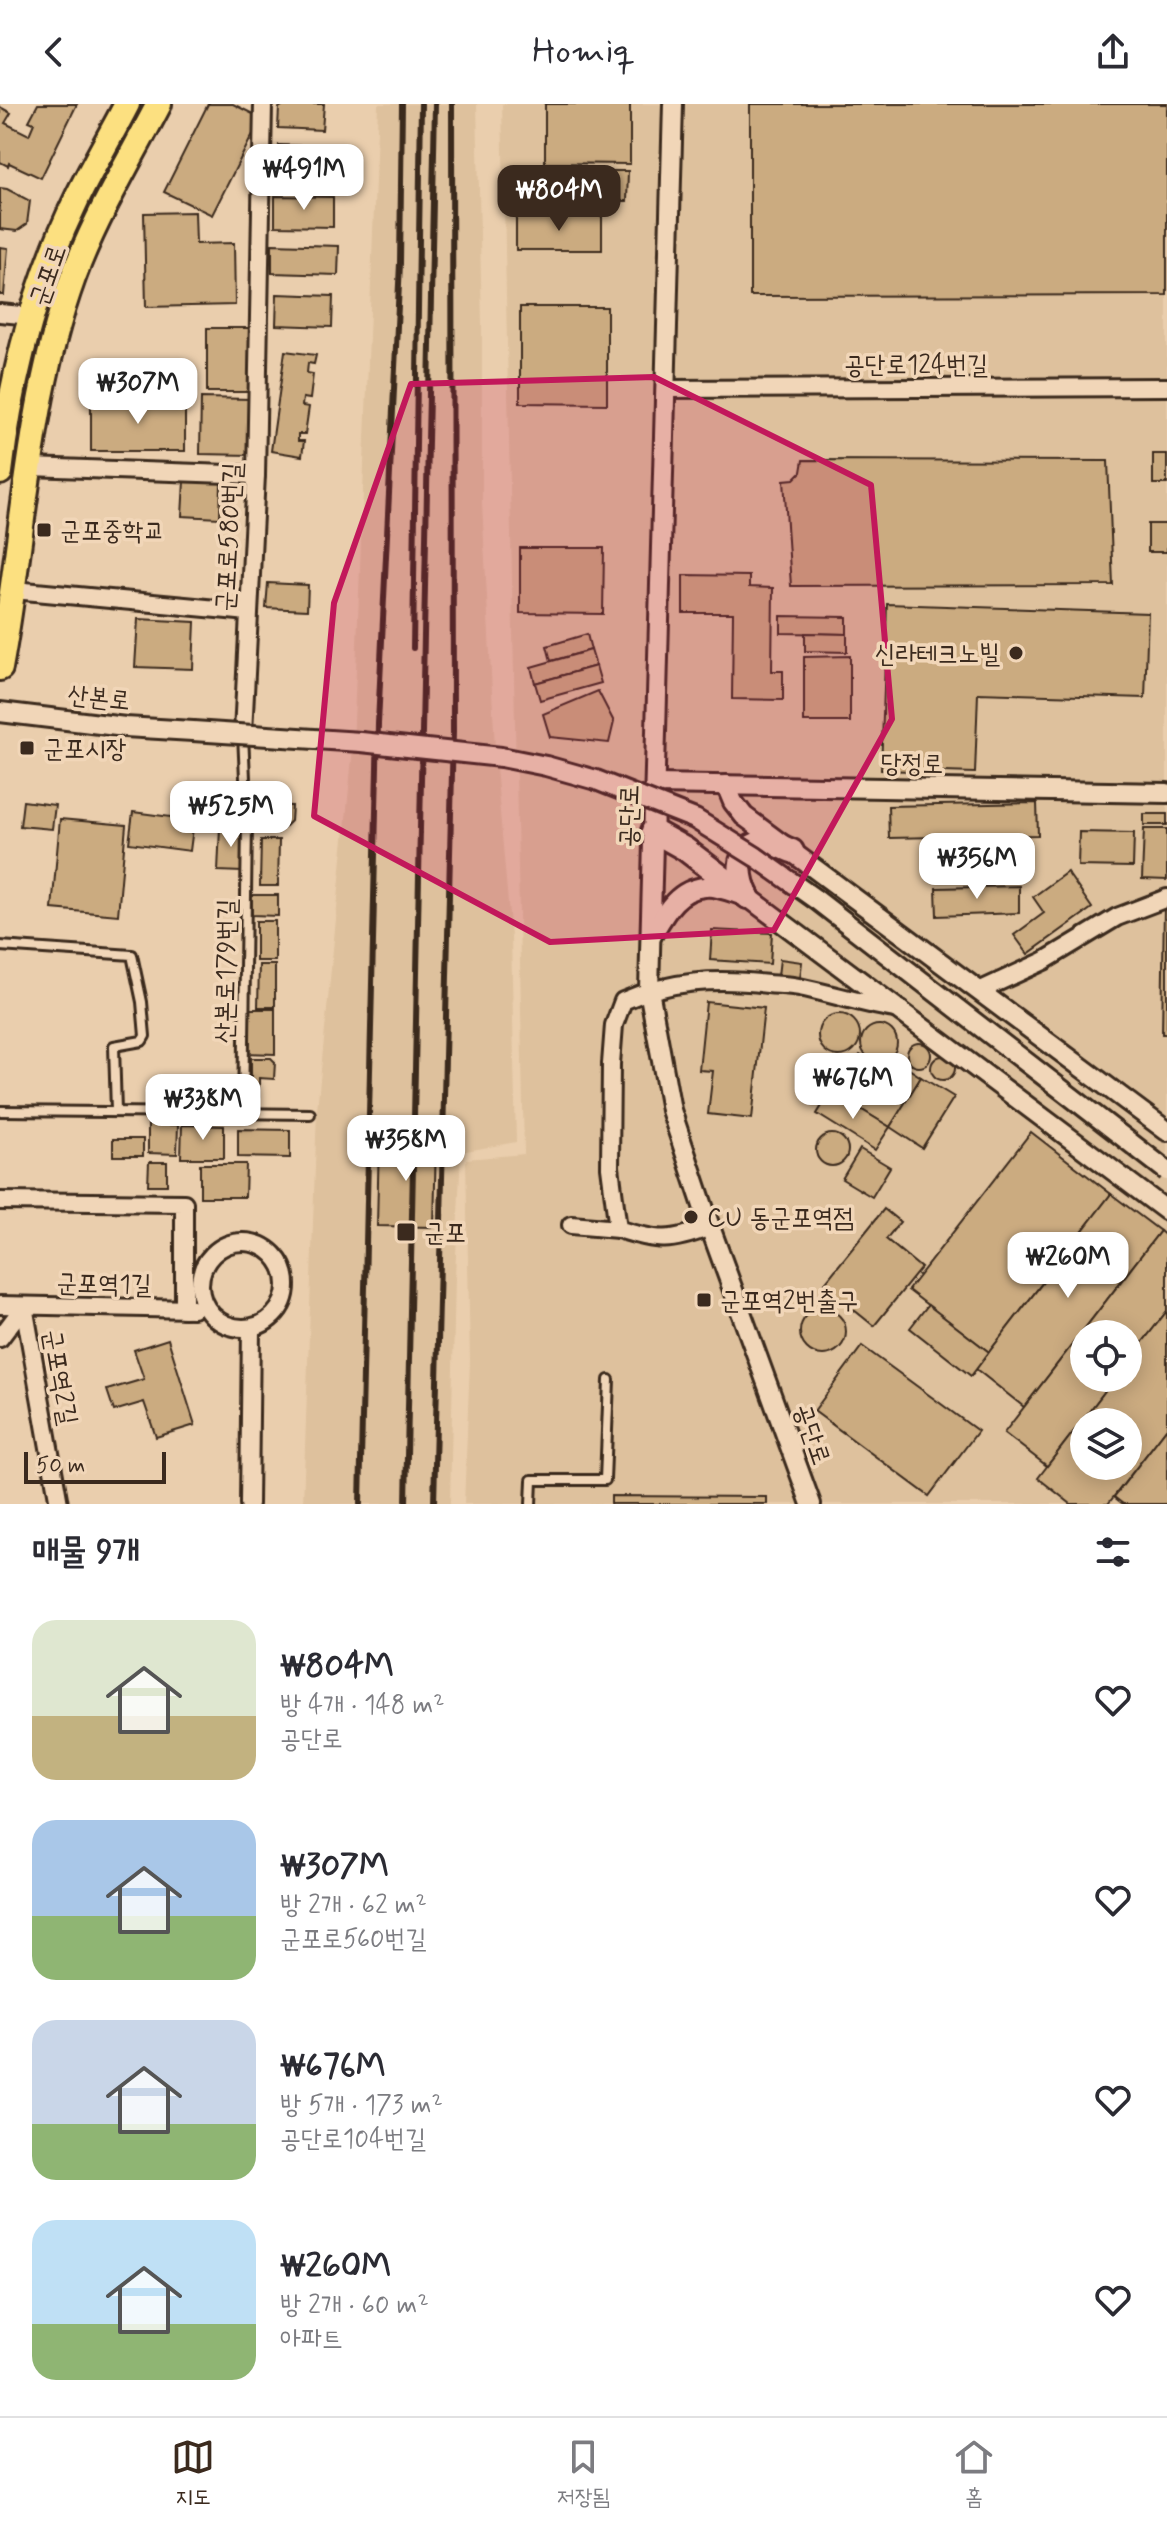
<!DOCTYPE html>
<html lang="ko">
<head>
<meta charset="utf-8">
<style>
  body { margin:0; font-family:Mynerve,"Poor Story",sans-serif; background:#f7f7f7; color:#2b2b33; height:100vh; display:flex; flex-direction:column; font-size:30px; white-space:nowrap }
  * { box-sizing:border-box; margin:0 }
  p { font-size:26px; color:#7c7c81 }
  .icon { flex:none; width:44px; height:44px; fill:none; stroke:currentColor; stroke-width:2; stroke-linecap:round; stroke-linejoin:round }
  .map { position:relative; height:1400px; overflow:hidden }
  .drawer { display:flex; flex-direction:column; background:#fff; flex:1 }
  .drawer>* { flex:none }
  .fabs { position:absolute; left:1070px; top:1216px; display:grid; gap:16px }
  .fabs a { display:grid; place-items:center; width:72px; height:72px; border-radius:50%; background:#fff; box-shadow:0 4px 20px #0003; font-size:40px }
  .scale { position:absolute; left:24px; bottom:20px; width:142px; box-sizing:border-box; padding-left:8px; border:4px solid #3b2a1e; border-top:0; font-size:22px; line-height:28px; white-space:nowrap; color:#3b2a1e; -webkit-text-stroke:6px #f1d6b8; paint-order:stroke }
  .price { position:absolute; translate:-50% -68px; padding:0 18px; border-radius:16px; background:#fff; color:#222; font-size:26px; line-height:52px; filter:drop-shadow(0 2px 4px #0008) }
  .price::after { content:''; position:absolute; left:50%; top:48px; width:24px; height:18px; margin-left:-12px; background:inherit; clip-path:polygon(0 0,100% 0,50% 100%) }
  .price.current { background:#3b2a1e; color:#fff }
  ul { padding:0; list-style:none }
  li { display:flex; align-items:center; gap:24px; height:200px; padding:0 32px }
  li span { display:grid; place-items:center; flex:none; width:224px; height:160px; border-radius:24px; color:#555 }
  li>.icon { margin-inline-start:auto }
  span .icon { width:96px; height:96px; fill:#fffc; stroke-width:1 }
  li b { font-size:34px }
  h2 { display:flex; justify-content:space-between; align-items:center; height:96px; padding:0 32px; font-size:34px }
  header { display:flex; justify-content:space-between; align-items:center; height:104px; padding:0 32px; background:#fff; font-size:36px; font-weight:600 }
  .tabs { display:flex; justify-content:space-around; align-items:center; height:112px; border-top:2px solid #e1e1e2; background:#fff; font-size:22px; color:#7c7c81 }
  .tabs a { display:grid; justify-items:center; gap:4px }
  .tabs .current { color:#3b2a1e }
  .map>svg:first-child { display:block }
</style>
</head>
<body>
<header><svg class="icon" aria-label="back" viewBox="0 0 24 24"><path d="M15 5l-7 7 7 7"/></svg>Homiq<svg class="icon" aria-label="share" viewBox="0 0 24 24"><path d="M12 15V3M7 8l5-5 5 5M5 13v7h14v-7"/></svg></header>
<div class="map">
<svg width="1167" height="1400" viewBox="0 0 1167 1400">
  <rect width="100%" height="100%" fill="#eacead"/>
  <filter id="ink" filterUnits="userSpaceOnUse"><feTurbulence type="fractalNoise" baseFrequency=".0125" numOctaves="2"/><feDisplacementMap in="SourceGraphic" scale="16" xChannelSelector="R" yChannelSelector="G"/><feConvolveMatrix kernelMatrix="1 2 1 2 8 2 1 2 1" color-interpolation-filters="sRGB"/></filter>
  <g filter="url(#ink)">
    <g fill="#dec19d" fill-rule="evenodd">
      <polygon points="378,0 477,0 482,220 482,399 496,663 511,833 516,1038 461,1048 455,1172 450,1400 303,1400 317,1006 353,644"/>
      <path d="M502,0H1167V1400H464L470,1258L466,1055L524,1050ZM1084,1230H1128V1274H1084ZM1084,1318H1128V1362H1084Z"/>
    </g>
    <g fill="#cbab80" stroke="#3b2a1e" stroke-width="2" fill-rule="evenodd">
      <polygon points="38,0 77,0 41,74 9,59 8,62 0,58 0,3 11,9 5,19 29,31 34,19 29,17"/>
      <polygon points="208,0 233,0 261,14 212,111 164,88"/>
      <polygon points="285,0 324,0 322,26 278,24 279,4"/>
      <polygon points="545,0 630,0 630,60 545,59"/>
      <polygon points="750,0 1167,0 1167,191 750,192"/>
      <polygon points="279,41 331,43 330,76 278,74"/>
      <polygon points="513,67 628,67 627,97 513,97"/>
      <polygon points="0,84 7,85 30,97 27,120 17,127 0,125"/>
      <polygon points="275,92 333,93 333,123 275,122"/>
      <polygon points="195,108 196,140 234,139 235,201 146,203 144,109"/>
      <polygon points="516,111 602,112 602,146 516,146"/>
      <polygon points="272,140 339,142 338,171 272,169"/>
      <polygon points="0,143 8,144 4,191 0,191"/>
      <polygon points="277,190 333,192 332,223 276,221"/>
      <polygon points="520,203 607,203 607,300 520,299"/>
      <rect x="207" y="224" width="42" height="64"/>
      <polygon points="285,247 316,251 314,260 308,259 307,269 313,270 310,295 303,294 302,302 309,303 305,330 298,330 298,337 304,337 302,352 271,347"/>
      <polygon points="201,294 252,295 251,351 200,350"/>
      <rect x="91" y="298" width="94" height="49"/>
      <rect x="1153" y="350" width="14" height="30"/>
      <polygon points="803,356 1108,357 1113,481 791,482 784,376 794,375 801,368"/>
      <polygon points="184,377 221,379 220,414 182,412"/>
      <rect x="1148" y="420" width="19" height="28"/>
      <polygon points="520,444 604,444 603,510 520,509"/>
      <polygon points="683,471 749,472 749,483 773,484 772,567 783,567 783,596 732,595 733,509 683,509"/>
      <polygon points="268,479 308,481 307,506 266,504"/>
      <polygon points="887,500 1148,509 1145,594 978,589 975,669 881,666"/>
      <polygon points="781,512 847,513 847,530 781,529"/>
      <polygon points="138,515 195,518 193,565 135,563"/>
      <polygon points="805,529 847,530 847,548 805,547"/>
      <polygon points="587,530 591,546 551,557 547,542"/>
      <polygon points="591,546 596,562 535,579 531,563"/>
      <polygon points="850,552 850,618 804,618 804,553"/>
      <polygon points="596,562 601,579 540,596 535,579"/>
      <polygon points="598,587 614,618 609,639 550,633 543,610"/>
      <polygon points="23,697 55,701 52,725 20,722"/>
      <polygon points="1037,699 1038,731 889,734 888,702"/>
      <polygon points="257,701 292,702 291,717 284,724 256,723"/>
      <polygon points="133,708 194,716 190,747 129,739"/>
      <rect x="1144" y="710" width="23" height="11"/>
      <polygon points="60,715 126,721 118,811 52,805"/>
      <polygon points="220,723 245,724 242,768 218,767"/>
      <polygon points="1144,725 1167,725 1167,776 1142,775"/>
      <polygon points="1079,728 1134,729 1133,763 1078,762"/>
      <polygon points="261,736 279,736 278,782 260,782"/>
      <polygon points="1067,768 1092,804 1028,850 1014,831 1044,809 1033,793"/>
      <polygon points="1019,782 1019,809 937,812 936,784"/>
      <polygon points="252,791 278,791 278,812 252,811"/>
      <polygon points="1164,801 1167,801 1167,930 1162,930"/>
      <rect x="256" y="817" width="19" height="40"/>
      <polygon points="712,826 772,829 770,860 710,856"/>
      <polygon points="780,855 802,858 800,875 778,872"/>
      <polygon points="259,861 275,861 275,903 258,903"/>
      <polygon points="706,898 764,904 752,1015 708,1010 713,967 699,966"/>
      <polygon points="246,905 275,905 275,950 246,949"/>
      <circle cx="839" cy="931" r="21"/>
      <circle cx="879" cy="939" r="18"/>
      <circle cx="919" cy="951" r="12"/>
      <polygon points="860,951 890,969 881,983 852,964"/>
      <circle cx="943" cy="964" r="12"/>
      <polygon points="251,954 271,954 275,958 274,975 259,974 259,1000 251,1000"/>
      <polygon points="897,957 921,973 906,998 881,983"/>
      <polygon points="847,961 906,998 890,1023 831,987"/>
      <polygon points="921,973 954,993 922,1044 890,1023"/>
      <polygon points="831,987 890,1023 875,1046 817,1010"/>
      <polygon points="148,1020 178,1021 177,1050 148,1049"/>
      <polygon points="182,1021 224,1022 224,1054 181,1054"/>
      <polygon points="238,1025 290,1026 290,1054 238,1053"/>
      <polygon points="1031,1028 1111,1090 989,1248 908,1186"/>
      <circle cx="832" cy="1046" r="16"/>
      <rect x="113" y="1035" width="30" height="17"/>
      <polygon points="379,1035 436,1036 434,1123 377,1122"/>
      <polygon points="860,1045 890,1063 872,1093 842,1075"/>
      <polygon points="149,1058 167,1058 167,1081 148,1081"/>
      <polygon points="200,1060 246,1060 245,1093 200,1093"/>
      <polygon points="1111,1090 1160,1127 1024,1303 976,1265"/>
      <polygon points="884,1105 900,1118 886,1135 921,1164 874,1222 823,1181"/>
      <polygon points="1160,1127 1167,1133 1167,1207 1128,1257 1128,1230 1084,1230 1084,1274 1115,1274 1047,1362 1004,1329"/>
      <polygon points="928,1201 989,1248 971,1272 910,1224"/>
      <circle cx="823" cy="1228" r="23"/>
      <path d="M1167,1207V1324L1108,1400H1071L1038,1374L1115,1274H1128V1257ZM1084,1318H1128V1362H1084Z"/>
      <polygon points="168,1235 195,1321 156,1333 144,1298 114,1307 107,1286 144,1275 134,1246"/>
      <polygon points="862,1242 978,1327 929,1392 814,1307"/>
      <polygon points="1167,1324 1167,1400 1123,1400 1114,1393"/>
      <polygon points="611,1392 767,1393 767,1400 611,1400"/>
    </g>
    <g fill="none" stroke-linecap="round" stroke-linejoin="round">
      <g stroke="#3b2a1e" stroke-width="14">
        <g id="service">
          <polyline points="243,630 247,719 243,1009"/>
          <polyline points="0,842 132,851 142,898 145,932 142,937 114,942 116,1007"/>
          <polyline points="0,1007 310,1010"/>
          <polyline points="531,1400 532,1376 605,1376 609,1276"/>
        </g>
      </g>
      <g stroke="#3b2a1e" stroke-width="22">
        <g id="minor">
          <polyline points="0,209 32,212"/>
          <polyline points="665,285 1167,283"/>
          <polyline points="30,363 256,371"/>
          <polyline points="14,486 249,508"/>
          <polyline points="243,629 256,371 263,0"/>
          <polyline points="981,886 1044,857 1117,813 1167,794"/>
          <polyline points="0,1097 184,1099 184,1205"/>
          <polyline points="571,1121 618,1125"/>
          <path d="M710,1123C671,1138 658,1138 618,1125L610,1063L611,960L614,921L623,897C671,876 717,874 768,880C778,881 789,881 799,883C833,890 866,901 901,906"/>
          <circle cx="243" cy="1181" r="43"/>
          <polyline points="0,1201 193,1205"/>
          <polyline points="24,1202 59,1400"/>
          <polyline points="0,1234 24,1202"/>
          <polyline points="249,1400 251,1224"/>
        </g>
      </g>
      <g stroke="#3b2a1e" stroke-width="24">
        <g id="tertiary">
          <polyline points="673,0 649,886 671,1006 710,1123 811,1400"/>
          <polyline points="0,608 125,623 193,627"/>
          <polyline points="655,680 1167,689"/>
          <polyline points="726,681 733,698 744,712 1167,1027"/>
          <path d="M651,833C664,811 676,785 705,783C717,781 736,790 748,793L1167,1107"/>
        </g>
      </g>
      <g stroke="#3b2a1e" stroke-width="28">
        <g id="secondary">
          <polyline points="653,727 685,745 748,793"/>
          <path d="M748,793C739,775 733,745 761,739C772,737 782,743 792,747"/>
        </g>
      </g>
      <g stroke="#3b2a1e" stroke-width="30">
        <g id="primary">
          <path d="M0,368C11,274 36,178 78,92C93,61 111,31 127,0"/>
          <path d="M0,564C25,430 28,286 79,158C101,104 132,52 159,0"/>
        </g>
      </g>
      <use href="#service" stroke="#f1d6b8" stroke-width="8"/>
      <use href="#minor" stroke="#f1d6b8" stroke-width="16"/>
      <use href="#tertiary" stroke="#f1d6b8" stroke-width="18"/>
      <use href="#secondary" stroke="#f1d6b8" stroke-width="22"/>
      <use href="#primary" stroke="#fce080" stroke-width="24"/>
      <g stroke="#3b2a1e" stroke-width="6">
        <polyline points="413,544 421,0"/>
        <polyline points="360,1400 378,620 400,159 402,0"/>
        <polyline points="406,1400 435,0"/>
        <polyline points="434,1400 453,628 452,0"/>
      </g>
      <g stroke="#3b2a1e" stroke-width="24" stroke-linecap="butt">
        <polyline id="tertiary-bridge" points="193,627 361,638 501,653 546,662 596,676 695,715 756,753 818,797 1167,1067"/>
      </g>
      <use href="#tertiary-bridge" stroke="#f1d6b8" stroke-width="18"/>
    </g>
  </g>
  <path fill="#c2185b" fill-opacity="0.2" stroke="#c2185b" stroke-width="6" stroke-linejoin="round" d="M654,273L871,381L892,615L774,826L550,838L314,712L334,499L411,280Z"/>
  <g fill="#3b2a1e" stroke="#f1d6b8" stroke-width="3">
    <rect x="36" y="418" width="16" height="16" rx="4"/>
    <circle cx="1016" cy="549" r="8"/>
    <rect x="19" y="636" width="16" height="16" rx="4"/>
    <circle cx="691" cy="1113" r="8"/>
    <rect x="396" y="1118" width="20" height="20" rx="4"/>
    <rect x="696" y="1188" width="16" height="16" rx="4"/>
  </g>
  <g text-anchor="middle" stroke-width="7" stroke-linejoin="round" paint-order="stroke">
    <g font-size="26" fill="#3b2a1e" stroke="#f1d6b8">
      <text transform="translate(47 171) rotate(-71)" y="9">군포로</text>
      <text x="916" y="269">공단로124번길</text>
      <text transform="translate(228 433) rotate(-87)" y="9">군포로580번길</text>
      <text transform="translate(99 593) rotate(6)" y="9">산본로</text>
      <text transform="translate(912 659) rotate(1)" y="9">당정로</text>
      <text transform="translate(628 712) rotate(-88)" y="9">공단로</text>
      <text transform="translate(225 867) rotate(-89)" y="9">산본로179번길</text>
      <text transform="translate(104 1179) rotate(1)" y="9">군포역1길</text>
      <text transform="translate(61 1273) rotate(80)" y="9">군포역2길</text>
      <text transform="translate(813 1330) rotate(71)" y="9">공단로</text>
    </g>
    <g font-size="26" fill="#3b2a1e" stroke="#f1d6b8" text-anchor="start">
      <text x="60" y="435">군포중학교</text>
      <text x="1000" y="558" text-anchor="end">신라테크노빌</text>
      <text x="43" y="653">군포시장</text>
      <text x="707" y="1122">CU 동군포역점</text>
      <text x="424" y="1137">군포</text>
      <text x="720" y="1205">군포역2번출구</text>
    </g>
  </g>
</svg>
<div class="fabs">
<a><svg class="icon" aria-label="locate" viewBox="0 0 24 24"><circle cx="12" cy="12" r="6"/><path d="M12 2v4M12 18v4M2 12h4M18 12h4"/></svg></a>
<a><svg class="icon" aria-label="layers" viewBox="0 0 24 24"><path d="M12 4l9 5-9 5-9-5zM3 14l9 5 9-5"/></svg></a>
</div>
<div class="scale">50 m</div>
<b class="price" style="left:304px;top:108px">₩491M</b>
<b class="price current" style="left:559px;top:129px">₩804M</b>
<b class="price" style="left:138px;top:322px">₩307M</b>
<b class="price" style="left:231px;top:745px">₩525M</b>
<b class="price" style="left:977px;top:797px">₩356M</b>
<b class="price" style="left:853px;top:1017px">₩676M</b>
<b class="price" style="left:203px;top:1038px">₩338M</b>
<b class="price" style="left:406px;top:1079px">₩358M</b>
<b class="price" style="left:1068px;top:1196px">₩260M</b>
</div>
<section class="drawer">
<h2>매물 9개<svg class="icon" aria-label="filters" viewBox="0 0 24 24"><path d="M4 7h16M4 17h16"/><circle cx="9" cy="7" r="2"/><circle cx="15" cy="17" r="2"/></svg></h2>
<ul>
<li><span style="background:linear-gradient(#dfe7d0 60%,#c2b280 0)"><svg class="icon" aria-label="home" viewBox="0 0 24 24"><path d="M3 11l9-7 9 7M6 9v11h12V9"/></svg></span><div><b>₩804M</b><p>방 4개 · 148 m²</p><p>공단로</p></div><svg class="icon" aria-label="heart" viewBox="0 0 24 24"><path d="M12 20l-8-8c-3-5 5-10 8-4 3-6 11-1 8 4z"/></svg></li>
<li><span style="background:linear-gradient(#a9c7e8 60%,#8fb573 0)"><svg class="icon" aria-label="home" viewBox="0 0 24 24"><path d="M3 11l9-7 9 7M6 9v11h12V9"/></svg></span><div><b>₩307M</b><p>방 2개 · 62 m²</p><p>군포로560번길</p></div><svg class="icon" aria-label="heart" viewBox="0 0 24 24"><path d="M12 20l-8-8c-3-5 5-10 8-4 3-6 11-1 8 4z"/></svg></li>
<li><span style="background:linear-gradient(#c9d6e8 65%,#8fb573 0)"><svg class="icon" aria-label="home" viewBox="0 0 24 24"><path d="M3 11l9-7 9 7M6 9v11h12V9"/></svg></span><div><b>₩676M</b><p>방 5개 · 173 m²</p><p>공단로104번길</p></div><svg class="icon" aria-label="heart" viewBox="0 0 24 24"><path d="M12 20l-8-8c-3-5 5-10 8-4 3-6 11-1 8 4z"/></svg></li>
<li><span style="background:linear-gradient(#bfe0f5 65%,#8fb573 0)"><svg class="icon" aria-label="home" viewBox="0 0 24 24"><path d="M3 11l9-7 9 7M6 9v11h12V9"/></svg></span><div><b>₩260M</b><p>방 2개 · 60 m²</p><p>아파트</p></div><svg class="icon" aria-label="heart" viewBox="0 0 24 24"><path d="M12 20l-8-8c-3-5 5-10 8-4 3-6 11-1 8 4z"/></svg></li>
</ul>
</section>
<nav class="tabs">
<a class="current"><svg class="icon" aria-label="map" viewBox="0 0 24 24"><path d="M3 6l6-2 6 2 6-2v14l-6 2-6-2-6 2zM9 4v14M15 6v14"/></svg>지도</a>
<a><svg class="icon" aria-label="saved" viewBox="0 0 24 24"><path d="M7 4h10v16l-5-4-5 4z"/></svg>저장됨</a>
<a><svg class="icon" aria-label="home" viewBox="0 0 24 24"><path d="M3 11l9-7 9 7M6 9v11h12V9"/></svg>홈</a>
</nav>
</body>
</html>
